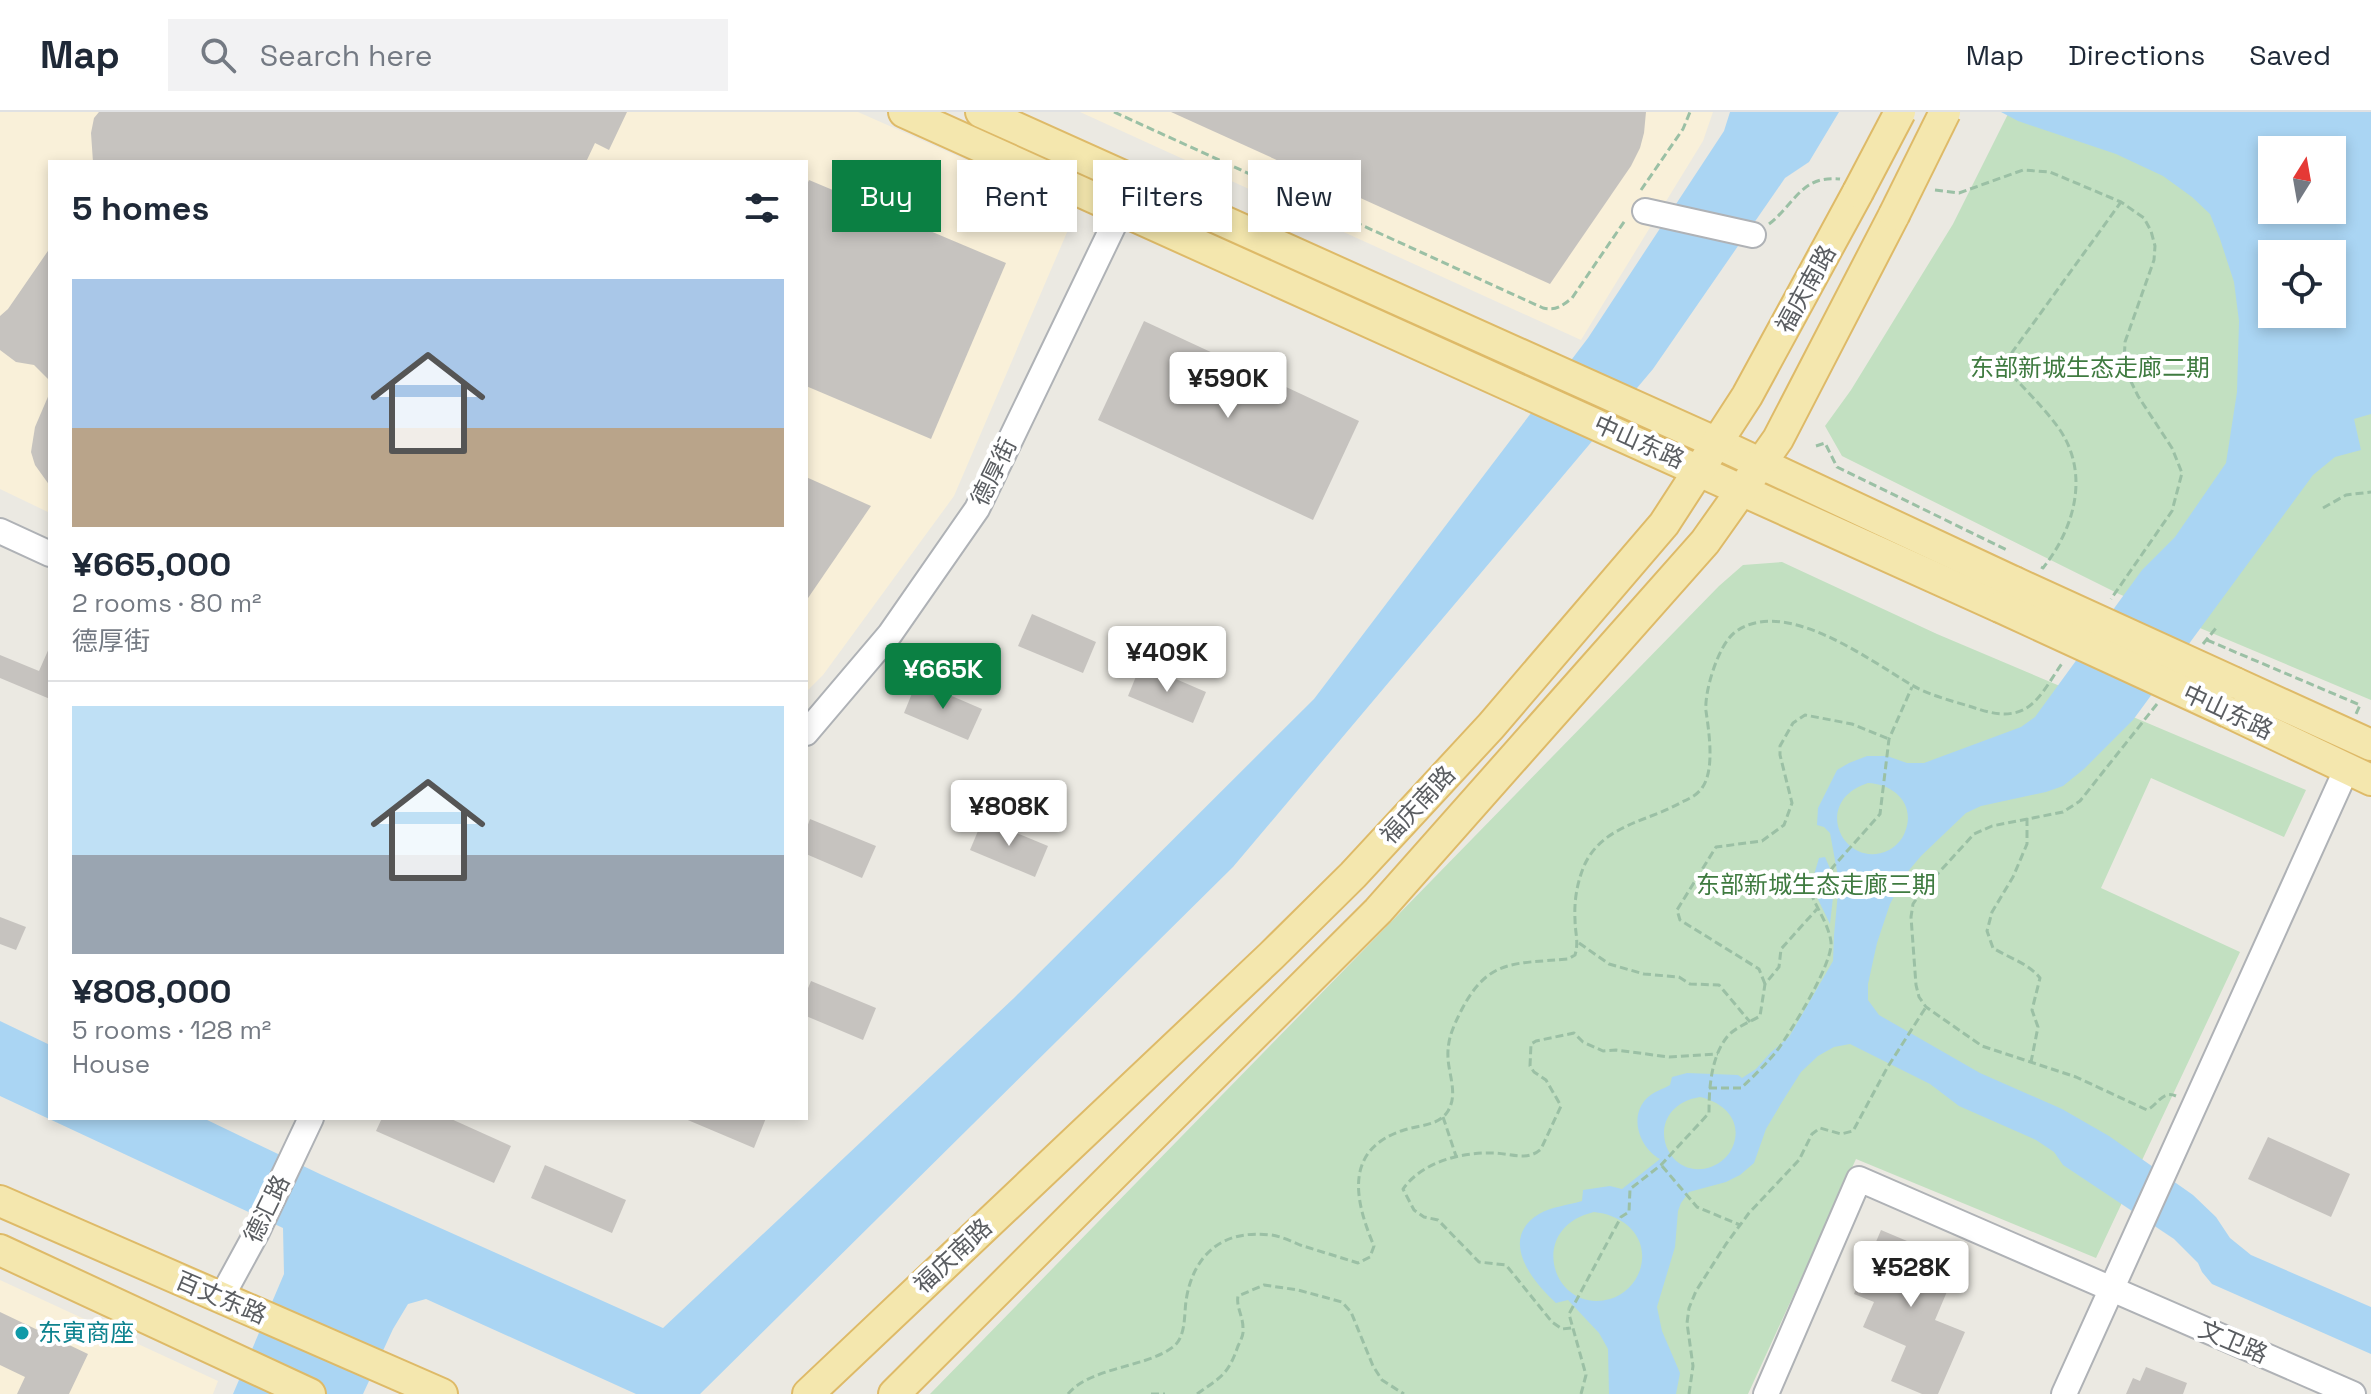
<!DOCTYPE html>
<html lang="en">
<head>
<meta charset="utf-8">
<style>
  body { margin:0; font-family:"Space Grotesk","Noto Sans SC",sans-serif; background:#f2f2f3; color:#1f2937; height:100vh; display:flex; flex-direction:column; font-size:30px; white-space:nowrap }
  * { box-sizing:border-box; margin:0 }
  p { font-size:26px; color:#747a83 }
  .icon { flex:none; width:44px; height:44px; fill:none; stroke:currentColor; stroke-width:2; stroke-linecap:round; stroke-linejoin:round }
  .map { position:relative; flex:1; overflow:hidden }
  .panel { position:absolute; left:48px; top:48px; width:760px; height:960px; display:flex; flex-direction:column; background:#fff; border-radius:0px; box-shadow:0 4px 12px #0003 }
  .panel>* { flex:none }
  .banner { position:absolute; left:832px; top:48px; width:760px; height:72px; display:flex; gap:16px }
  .needle { width:52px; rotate:11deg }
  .fabs { position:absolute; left:2258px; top:24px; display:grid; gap:16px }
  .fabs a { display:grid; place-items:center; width:88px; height:88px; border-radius:0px; background:#fff; box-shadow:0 4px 12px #0003; font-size:40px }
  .price { position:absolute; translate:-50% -68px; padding:0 18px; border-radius:8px; background:#fff; color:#222; font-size:26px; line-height:52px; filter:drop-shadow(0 2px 4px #0008) }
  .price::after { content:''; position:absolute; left:50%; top:48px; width:24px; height:18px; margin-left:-12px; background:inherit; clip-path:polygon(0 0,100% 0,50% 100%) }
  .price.selected { background:#0b8043; color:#fff }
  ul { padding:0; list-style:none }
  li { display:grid; align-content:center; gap:16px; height:424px; padding:0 24px }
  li+li { border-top:2px solid #e0e1e3 }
  li span { display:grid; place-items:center; height:248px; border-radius:0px; color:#555 }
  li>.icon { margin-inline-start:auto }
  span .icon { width:144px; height:144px; fill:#fffc; stroke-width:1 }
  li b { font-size:34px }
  h2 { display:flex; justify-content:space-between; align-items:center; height:96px; padding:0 24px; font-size:34px }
  .tag { padding:0 28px; border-radius:0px; background:#fff; box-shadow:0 4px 12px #0003; font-size:28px; line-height:72px }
  .tag.selected { background:#0b8043; color:#fff }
  header { display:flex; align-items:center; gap:48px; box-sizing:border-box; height:112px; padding:0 40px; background:#fff; border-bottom:2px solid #e0e1e3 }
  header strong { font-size:38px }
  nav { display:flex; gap:44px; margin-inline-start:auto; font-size:28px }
  .search { width:560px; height:72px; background:#f2f2f3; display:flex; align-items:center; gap:20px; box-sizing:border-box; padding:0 28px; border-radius:0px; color:#747a83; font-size:30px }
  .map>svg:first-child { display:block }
</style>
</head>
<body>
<header>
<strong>Map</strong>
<div class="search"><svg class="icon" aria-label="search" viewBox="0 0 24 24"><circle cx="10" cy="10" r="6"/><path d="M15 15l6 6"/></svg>Search here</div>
<nav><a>Map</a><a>Directions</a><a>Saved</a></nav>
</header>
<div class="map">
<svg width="2371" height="1282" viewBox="0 0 2371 1282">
  <rect width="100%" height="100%" fill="#ebe9e2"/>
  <g fill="#f9f0d9">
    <polygon points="0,0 858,0 1077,97 954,384 823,563 806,580 806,50 50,50 50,401 0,377"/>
    <polygon points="1080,0 1713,0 1703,29 1581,228"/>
    <polygon points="0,1168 218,1269 213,1282 0,1282"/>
  </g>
  <g fill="#c2e0c1" fill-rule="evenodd">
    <path d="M2009,0H2371V588L2119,482L1842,344L1825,314L1851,278L1953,112ZM2272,38H2332V98H2272ZM2272,142H2332V202H2272Z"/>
    <polygon points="1782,450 1937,522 2306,678 2284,725 2151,666 2101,776 2240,840 2096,1146 1856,1047 1748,1282 930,1282 1719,474 1743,453"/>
  </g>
  <g fill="#aad5f3" fill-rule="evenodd">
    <polygon points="1730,0 1839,0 1809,50 1785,66 1653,257 1233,755 700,1282 636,1282 426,1187 408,1192 393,1217 363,1282 233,1282 284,1162 283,1116 0,984 0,909 50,933 50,1006 203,1006 322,1063 663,1216 1014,886 1314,587 1588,226 1724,19"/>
    <path d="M2001,0H2371V302L2354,307L2361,338L2335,345L2313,363L2133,608L2084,657L2063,674L2046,680L1981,694L1966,701L1921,744L1905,763L1890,792L1877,831L1868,872V888L1879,903L1980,961L2062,997L2109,1024L2193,1083L2216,1105L2230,1126L2251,1143L2371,1195V1242L2212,1172L2202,1160L2198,1151L2174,1127L2063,1053L2054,1040L2036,1028L1959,994L1930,972L1850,932L1834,935L1818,944L1801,960L1782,990L1766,1017L1754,1051L1740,1063L1726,1070L1689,1080L1681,1091L1678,1099L1675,1135L1657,1195L1662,1219L1680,1261L1676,1282H1609L1608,1237L1599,1221L1568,1188L1556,1191C1532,1169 1498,1127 1539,1102C1551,1095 1568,1093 1582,1089L1583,1078L1610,1074L1622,1077L1660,1047C1640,1036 1628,1005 1647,986C1653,980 1663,977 1670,973L1672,965L1687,961L1738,963L1742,966L1756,957L1771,940L1789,925L1833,849L1834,823L1839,770L1830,721L1824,715L1817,713L1818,696L1837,658L1849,651L1867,644H1887L1907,651H1924L2021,615L2035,605L2142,458L2175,425L2226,351L2237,280L2239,209L2234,170L2220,127L2210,102L2192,85L2163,64L2116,42L2018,9ZM2272,38H2332V98H2272ZM2272,142H2332V202H2272ZM1868,671C1894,672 1916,692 1905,720C1902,728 1896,734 1889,738C1845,760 1809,690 1868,671ZM1700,985C1723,990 1743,1008 1733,1034C1729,1044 1721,1051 1711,1055C1663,1071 1640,995 1700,985ZM1594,1100C1624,1103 1650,1125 1640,1158C1635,1172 1624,1183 1610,1187C1553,1203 1525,1116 1594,1100Z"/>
    <polygon points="1825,745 1835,768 1830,812 1811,773 1819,746"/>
  </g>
  <g fill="#c6c3bf">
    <polygon points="99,0 627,0 609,38 595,31 586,50 93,50 91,21 94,6"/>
    <polygon points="1171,0 1646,0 1644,21 1640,36 1631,54 1550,172"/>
    <polygon points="809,68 1006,151 931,327 806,274 806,75"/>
    <polygon points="50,136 50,269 34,253 16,250 0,238 0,204 8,197"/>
    <polygon points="1144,209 1359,309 1313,408 1098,308"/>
    <polygon points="50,280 50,374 35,353 31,340 35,315"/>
    <polygon points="806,365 871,394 806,489"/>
    <polygon points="1032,502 1096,530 1083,561 1018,534"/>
    <polygon points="50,534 50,587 0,566 0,543 39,559"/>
    <polygon points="1141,552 1206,580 1193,611 1128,584"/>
    <polygon points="917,569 982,597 968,628 904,601"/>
    <polygon points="810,707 876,734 862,766 806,742 806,718"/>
    <polygon points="983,707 1048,734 1035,765 970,738"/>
    <polygon points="0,805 26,815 16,838 0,832"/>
    <polygon points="811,869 876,896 863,928 806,904 806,881"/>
    <polygon points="382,1006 449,1006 511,1034 494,1071 376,1019"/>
    <polygon points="683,1006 766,1006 754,1036"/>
    <polygon points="2268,1025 2350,1062 2331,1105 2248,1067"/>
    <polygon points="545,1053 626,1088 612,1121 531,1086"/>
    <polygon points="1881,1118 1959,1151 1935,1208 1965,1220 1938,1282 1922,1282 1891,1269 1906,1234 1863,1215 1874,1190 1854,1182"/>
    <polygon points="0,1200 88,1242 69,1282 17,1282 25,1265 0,1253"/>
    <polygon points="2146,1255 2187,1271 2183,1282 2126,1282 2133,1266 2140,1269"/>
  </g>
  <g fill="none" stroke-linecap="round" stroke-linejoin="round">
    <g stroke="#afb2b6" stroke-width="28">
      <g id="minor">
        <polyline points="1645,99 1753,123"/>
        <polyline points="0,419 50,442"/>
        <polyline points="806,621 890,522 977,397 1135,69"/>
        <polyline points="221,1186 257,1120 311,1006"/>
        <polyline points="1766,1282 1859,1067 2353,1282"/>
        <polyline points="2064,1282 2347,656"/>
      </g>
    </g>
    <g stroke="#deba68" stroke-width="34">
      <g id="major">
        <polyline points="904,0 2000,495"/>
        <polyline points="981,0 1717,331 2014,470"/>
        <polyline points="2235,571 2371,633"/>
        <polyline points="2228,600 2371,668"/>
        <polyline points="0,1089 442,1282"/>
        <polyline points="0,1138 310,1282"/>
        <polyline points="808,1282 1271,844 1353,763 1491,614 1664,412 1747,284 1858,80"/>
        <polyline points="894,1282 1378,799 1705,430 1778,327 1894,103"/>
      </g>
    </g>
    <g stroke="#9bc0a5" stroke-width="3" stroke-dasharray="8 4" stroke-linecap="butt">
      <path d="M1114,0L1543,196C1556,199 1562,194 1572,186L1626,107"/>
      <polyline points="1641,78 1683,17 1690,0"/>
      <polyline points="1935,78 1959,81 2023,58 2050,60 2121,90 2144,106 2151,119 2155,134 2154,148 2125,230 2124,255 2138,284 2172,336 2182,361 2172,399 2111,487"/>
      <path d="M1769,112C1795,92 1801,63 1840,67"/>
      <polyline points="1816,334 1825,331 1837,355 2009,439"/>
      <polyline points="2323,396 2346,383 2371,380"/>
      <path d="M2041,455L2043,456C2074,417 2090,363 2060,318C2044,295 2021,274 2003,253L2121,90"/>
      <polyline points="2207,528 2360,593 2356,602"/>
      <polyline points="2203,532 2216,516"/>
      <path d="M2157,592L2080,689L2063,700L1992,714L1974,722L1921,780L1913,792L1911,805L1916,873L1919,885L1926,895L1982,934L2076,965L2147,998C2158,993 2162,978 2176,984"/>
      <path d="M2027,706V732L2013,765L1992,800L1987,819L1993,836C2009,846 2028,851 2040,866L2032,898L2038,915L2031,950"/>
      <polyline points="1579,831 1609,852 1644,862 1679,865 1690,872 1719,873 1750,910"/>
      <polyline points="1765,872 1759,857 1680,808 1677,798 1716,735 1762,729 1784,713 1792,691 1780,643 1780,634 1793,611 1805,603 1852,612 1889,627"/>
      <path d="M1709,976H1741C1753,965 1765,953 1776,940C1790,921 1833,852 1831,830C1829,814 1818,798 1812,784L1833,755L1880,702L1889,627L1912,575"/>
      <polyline points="1443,1005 1456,1044"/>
      <polyline points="1662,1054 1697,1095 1740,1113"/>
      <path d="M1571,1216L1562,1217L1552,1210L1506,1153L1479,1150L1438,1108L1424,1105L1414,1098L1403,1077C1422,1050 1461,1040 1493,1041C1510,1041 1527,1050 1541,1037L1561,994L1546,968L1534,960L1530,954L1531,932L1536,929L1574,921L1583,930L1603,939L1616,938L1669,945L1718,942"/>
      <path d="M1068,1282C1090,1255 1145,1256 1173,1235C1186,1225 1184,1204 1186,1189C1193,1142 1223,1117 1271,1123C1280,1124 1291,1129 1300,1133C1319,1139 1339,1145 1358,1151L1370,1145L1374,1134C1354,1087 1344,1037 1404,1018C1419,1013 1439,1014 1448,999C1458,982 1449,964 1448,946C1447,928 1453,915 1461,899C1488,846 1514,852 1568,847L1575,843C1579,830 1575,821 1575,807C1574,789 1577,771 1584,754C1602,713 1647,710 1682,690C1689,687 1697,683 1702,676C1715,658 1709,620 1706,599C1704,580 1718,534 1734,521C1782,483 1868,547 1910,572C1928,583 1952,589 1972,595C1989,601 2008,606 2025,597C2041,588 2052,565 2063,550"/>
      <polyline points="1151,1282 1165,1282"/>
      <path d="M1197,1282C1221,1265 1228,1263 1238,1234C1241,1228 1244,1222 1243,1216C1243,1204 1236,1195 1238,1184L1264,1173L1298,1178L1342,1190L1351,1200L1373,1254L1382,1268L1404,1282"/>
      <path d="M1581,1282L1586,1263L1569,1202L1621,1105L1629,1100L1630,1077L1661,1053L1709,1001C1709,976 1711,945 1727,925C1734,916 1750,910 1760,904L1765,872L1779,855L1781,837L1817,797"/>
      <polyline points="1689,1282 1693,1254 1687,1211 1689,1196 1696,1179 1726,1132 1749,1101 1799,1048 1812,1022 1820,1016 1841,1022 1853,1019 1887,956 1926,895"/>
    </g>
    <use href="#minor" stroke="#fff" stroke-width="24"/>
    <use href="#major" stroke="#f4e7ae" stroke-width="30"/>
    <g stroke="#deba68" stroke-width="34" stroke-linecap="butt">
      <g id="major-bridge">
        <polyline points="1858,80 1900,0"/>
        <polyline points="1894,103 1945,0"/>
        <polyline points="2014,470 2235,571"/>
        <polyline points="2000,495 2228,600"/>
      </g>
    </g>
    <use href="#major-bridge" stroke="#f4e7ae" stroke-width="30"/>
  </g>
  <circle fill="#0f9aa8" stroke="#fff" stroke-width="3" cx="22" cy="1221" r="8"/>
  <g text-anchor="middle" stroke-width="8" stroke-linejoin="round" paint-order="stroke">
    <g font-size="24" fill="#5a5d61" stroke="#fff">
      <text transform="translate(1806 177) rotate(-61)" y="8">福庆南路</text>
      <text transform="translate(1639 330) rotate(24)" y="8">中山东路</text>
      <text transform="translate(994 360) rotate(-64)" y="8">德厚街</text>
      <text transform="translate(2228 600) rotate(25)" y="8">中山东路</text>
      <text transform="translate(1418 693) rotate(-47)" y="8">福庆南路</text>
      <text transform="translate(267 1097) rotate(-64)" y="8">德汇路</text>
      <text transform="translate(953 1144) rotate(-43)" y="8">福庆南路</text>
      <text transform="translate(221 1186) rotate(23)" y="8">百丈东路</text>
      <text transform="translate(2233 1230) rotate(23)" y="8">文卫路</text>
    </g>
    <g font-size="24" fill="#3f7b40" stroke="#fff">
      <text x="2090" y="264">东部新城生态走廊二期</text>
      <text x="1816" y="781">东部新城生态走廊三期</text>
    </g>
    <g font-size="24" fill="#0d838f" stroke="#fff" text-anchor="start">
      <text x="38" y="1229">东寅商座</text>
    </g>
  </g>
</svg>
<div class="fabs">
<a><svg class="needle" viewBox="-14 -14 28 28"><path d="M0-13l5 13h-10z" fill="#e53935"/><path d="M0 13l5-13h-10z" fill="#747a83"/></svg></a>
<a><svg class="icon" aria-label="locate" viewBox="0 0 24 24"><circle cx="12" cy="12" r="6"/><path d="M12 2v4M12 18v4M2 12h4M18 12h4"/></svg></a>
</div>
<b class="price" style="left:1228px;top:308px">¥590K</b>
<b class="price" style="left:1167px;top:582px">¥409K</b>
<b class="price selected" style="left:943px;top:599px">¥665K</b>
<b class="price" style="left:1009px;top:736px">¥808K</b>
<b class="price" style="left:1911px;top:1197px">¥528K</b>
<div class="banner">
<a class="tag selected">Buy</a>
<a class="tag">Rent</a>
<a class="tag">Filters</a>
<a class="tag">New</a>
</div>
<section class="panel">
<h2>5 homes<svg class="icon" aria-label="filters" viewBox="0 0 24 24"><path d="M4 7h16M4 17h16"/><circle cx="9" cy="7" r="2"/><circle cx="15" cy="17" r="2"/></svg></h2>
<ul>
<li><span style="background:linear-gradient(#a9c7e8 60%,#b9a48a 0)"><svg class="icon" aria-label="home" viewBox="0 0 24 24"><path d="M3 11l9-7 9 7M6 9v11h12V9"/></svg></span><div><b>¥665,000</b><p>2 rooms · 80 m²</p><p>德厚街</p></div></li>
<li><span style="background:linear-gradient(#bfe0f5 60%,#9aa5b1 0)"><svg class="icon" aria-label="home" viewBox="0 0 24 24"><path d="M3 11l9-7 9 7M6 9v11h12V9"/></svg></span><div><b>¥808,000</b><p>5 rooms · 128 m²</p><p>House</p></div></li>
</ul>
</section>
</div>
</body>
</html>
